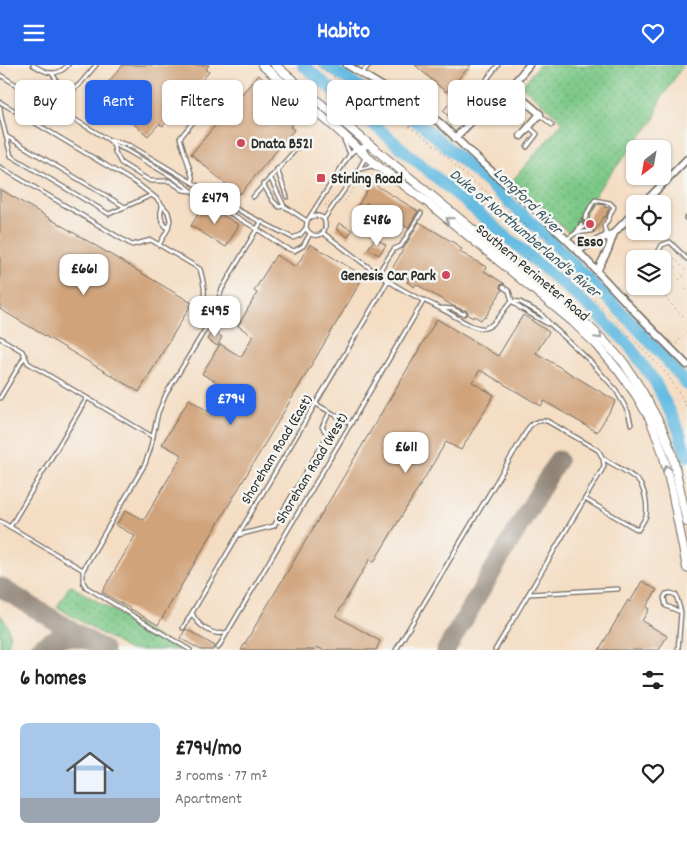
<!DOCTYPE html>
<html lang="en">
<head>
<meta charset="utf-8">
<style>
  body { margin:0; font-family:Dekko,sans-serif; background:#f6f6f6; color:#222; height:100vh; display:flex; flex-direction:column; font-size:19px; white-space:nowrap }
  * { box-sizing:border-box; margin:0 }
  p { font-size:16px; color:#767676 }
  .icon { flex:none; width:28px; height:28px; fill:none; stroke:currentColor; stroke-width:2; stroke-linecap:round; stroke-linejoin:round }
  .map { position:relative; height:585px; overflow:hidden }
  .panel { display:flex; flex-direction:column; background:#fff; flex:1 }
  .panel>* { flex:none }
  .guide { position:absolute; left:15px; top:15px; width:658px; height:45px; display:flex; gap:10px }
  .needle { width:32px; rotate:211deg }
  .buttons { position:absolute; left:626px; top:75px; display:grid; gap:10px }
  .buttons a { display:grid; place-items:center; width:45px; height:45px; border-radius:8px; background:#fff; box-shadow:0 1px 4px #0004; font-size:25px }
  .price { position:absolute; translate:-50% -42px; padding:0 11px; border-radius:10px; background:#fff; color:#222; font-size:16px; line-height:32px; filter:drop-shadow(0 1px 2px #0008) }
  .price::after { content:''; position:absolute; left:50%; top:30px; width:15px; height:11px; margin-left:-8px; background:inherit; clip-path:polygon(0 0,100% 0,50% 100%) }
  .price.active { background:#2563eb; color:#fff }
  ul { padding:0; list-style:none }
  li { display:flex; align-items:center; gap:15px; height:125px; padding:0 20px }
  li+li { border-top:1px solid #e0e0e0 }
  li span { display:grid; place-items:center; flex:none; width:140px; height:100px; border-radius:8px; color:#555 }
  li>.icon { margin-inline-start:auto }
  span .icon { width:60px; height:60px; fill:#fffc; stroke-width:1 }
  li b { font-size:21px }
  h2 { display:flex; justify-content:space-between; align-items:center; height:60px; padding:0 20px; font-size:21px }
  .chip { padding:0 18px; border-radius:8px; background:#fff; box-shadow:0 1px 4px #0004; font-size:18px; line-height:45px }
  .chip.active { background:#2563eb; color:#fff }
  header { display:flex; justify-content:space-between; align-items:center; height:65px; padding:0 20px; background:#2563eb; color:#fff; font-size:22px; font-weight:700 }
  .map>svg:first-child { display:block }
</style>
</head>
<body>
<header><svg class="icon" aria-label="menu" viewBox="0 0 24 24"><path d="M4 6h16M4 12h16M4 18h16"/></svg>Habito<svg class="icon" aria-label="heart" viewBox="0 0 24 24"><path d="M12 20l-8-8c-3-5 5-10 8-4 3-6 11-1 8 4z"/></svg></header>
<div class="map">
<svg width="687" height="585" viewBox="0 0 687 585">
  <defs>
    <pattern id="grass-dots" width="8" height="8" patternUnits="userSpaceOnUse" patternTransform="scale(1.25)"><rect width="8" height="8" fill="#7bc887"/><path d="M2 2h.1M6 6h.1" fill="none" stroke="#65a36f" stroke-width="1.8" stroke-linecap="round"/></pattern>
  </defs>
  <rect width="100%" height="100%" fill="#f6f6f2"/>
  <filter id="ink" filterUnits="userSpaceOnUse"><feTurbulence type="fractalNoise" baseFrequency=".02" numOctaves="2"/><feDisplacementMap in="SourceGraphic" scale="10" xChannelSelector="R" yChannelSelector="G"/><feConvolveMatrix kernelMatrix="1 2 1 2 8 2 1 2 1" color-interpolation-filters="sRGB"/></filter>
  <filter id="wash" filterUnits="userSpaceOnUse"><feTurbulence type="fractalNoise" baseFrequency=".0096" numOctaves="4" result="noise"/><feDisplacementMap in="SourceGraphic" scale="20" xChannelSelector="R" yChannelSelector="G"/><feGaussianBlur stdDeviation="1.12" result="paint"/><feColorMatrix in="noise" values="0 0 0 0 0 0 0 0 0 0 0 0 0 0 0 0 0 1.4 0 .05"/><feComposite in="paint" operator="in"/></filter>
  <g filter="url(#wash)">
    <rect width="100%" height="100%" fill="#f4ddc3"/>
    <g fill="url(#grass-dots)" stroke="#537a59">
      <polygon points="539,0 683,0 668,24 661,33 654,55 601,121 570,169 512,116 563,57 522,21"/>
      <polygon points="70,520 179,585 129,585 57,542"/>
      <path d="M0,549C8,559 15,575 4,585H0Z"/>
    </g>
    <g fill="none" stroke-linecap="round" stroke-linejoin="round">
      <g stroke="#65bbe1" stroke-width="12">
        <polyline points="303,0 592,244 627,278 655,317 677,361 687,391"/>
        <polyline points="326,0 344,12 422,60 498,127 542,167 633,259 663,291 687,320"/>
      </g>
      <g stroke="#908477" stroke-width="19">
        <polyline points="0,522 104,585"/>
        <path d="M38,585C50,573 67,569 83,574"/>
        <polyline points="446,585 558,395"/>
      </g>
    </g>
    <g id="blocks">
      <g fill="#d0a37a">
        <polygon points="123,0 209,0 206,4 209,7 163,61 159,59 148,71 98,29"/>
        <polygon points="415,0 471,0 446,27"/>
        <polygon points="258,10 302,48 290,62 294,65 240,129 236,126 235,127 191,89"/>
        <polygon points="454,33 464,41 453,55 443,46"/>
        <polygon points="372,118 418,146 408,163 387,150 379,163 369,156 377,144 366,138 363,143 358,140"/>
        <polygon points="0,124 192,238 139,327 0,244"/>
        <polygon points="204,139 239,160 226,182 191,161"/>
        <polygon points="597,139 605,140 604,142 609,143 606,152 603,152 594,168 594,165 593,163 587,163 587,160 582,157 578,158 582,152 582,155 583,157 586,157 588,156 589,157 590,150"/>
        <polygon points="419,157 456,179 456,180 462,184 460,187 486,202 484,206 505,219 502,219 500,221 500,223 502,225 485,253 483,252 481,255 474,251 473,253 468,250 468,247 466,245 463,245 453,241 416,219 414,222 407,217 409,214 392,204"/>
        <polygon points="339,158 352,165 348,172 336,164"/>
        <polygon points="375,173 386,180 379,190 368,184"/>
        <polygon points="310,179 364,211 158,560 102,527 135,471 116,460 126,445 144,455 182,390 162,379 189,334 209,347 224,321 202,309 220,279 241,292 253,271 238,261 257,228 254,226 276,190 296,202"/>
        <polygon points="523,250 549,267 536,288 616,336 597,367 544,336 541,341 480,305 472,317 494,330 461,385 446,377 374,497 370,494 336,551 380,576 376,585 323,585 317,582 315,585 241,585 437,254 498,291"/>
        <polygon points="212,266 222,272 217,281 207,274"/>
        <polygon points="642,516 657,525 646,542 649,544 642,556 667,571 659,585 599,585 628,535 630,537"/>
        <polygon points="186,564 215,581 213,585 201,585 180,573"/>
      </g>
    </g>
  </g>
  <g filter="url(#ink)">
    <use href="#blocks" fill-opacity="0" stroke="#716960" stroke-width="1"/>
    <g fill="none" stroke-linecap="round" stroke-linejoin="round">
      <g stroke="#716960" stroke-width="5.5">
        <g id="service">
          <path d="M33,0C46,8 56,13 68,0"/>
          <polyline points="498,0 487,14 503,30"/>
          <polyline points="52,8 58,18 71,26 79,20 96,0"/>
          <polyline points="361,9 369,0"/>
          <polyline points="0,10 109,75 113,79 128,86 155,102 174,113 192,126 257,164 284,182 294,186 303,181 310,169"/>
          <polyline points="0,37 139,120 157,134 168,147 170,155 168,164 159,180"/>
          <polyline points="0,42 1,51 6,71 125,142"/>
          <polyline points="540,50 552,60"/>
          <polyline points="6,71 11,91 109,149 152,130"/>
          <polyline points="342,71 350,89"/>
          <polyline points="110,75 131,81 240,146 293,173 300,170 306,163"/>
          <polyline points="113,79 115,87 121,98 150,116 170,116 183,125 191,126"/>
          <polyline points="527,82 537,69 529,62"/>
          <path d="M0,102L132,180L151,175L200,204C206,226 207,232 195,251"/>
          <polyline points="277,104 287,132"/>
          <polyline points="360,104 372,101 375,103"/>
          <polyline points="270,112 284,141 307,156"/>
          <polyline points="193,118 192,111 180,73 225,18"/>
          <polyline points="263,119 273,136 279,142 284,141"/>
          <polyline points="253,132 298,82"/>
          <path d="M162,142C159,152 161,156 168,164"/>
          <path d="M310,152C316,150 320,150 324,154C330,170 313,177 306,163L307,156L350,89C355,84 360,80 368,82"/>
          <polyline points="686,153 687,154"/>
          <polyline points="324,154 359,104 366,91 364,80"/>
          <path d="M585,154L591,141L595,135L610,138L614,142C610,149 609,155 604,161L607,172L610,179"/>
          <polyline points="578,166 584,162"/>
          <path d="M323,168C347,185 370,205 395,220C410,230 427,236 443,245C454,250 473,265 485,263C497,260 503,244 512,236"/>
          <polyline points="576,168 591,166"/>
          <polyline points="567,174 576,168 581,160"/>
          <polyline points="654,194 662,180 670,177 687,194"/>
          <polyline points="378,208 394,184 401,181 421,148"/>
          <polyline points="503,222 509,226 512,236 520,243 548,259"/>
          <polyline points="512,236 520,237 541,249 551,260 589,295 616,325 628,347 631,359"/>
          <polyline points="442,243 453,244 463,249 465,248"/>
          <polyline points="0,273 22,286 28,298 153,372"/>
          <polyline points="0,333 25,291"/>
          <polyline points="316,339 351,359"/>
          <path d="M585,434L638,465C641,460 644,456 646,451C648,440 645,424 638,416C629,407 615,401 604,394"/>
          <polyline points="0,456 83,505"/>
          <polyline points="10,462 87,333"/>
          <polyline points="238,470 274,461 325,375 327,369 322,362 330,347"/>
          <polyline points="529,529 618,524"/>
          <path d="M192,548C197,560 214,573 227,567"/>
          <polyline points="183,563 388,216"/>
          <polyline points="218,583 424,235"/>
          <polyline points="190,585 86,522 83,517 83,505 145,399 150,385 158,348 166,329 212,253 222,224 261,157"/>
          <path d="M396,585L529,362C534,356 540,355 547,356L598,385L600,388L603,394L604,401L602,405L495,585"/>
          <polyline points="678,585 681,547 666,541 664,533 666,529 671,528 676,530 681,547"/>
        </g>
      </g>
      <g stroke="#716960" stroke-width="9">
        <g id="minor">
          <polyline points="347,0 422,45 440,58 481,97 538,147 578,186 635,247 687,300"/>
          <polyline points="510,23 540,49 521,71"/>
          <polyline points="455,73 471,57 503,31 529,0"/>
          <polyline points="643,139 687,94"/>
          <polyline points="578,186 584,182 614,168 635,146"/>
          <polyline points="597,206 608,185 614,168"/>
        </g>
      </g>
      <g stroke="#716960" stroke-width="10">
        <g id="tertiary">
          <polyline points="262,0 339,66 366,91 383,105 427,137 573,257 597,280 618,305 636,330 650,354 663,388 672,426 687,503"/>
          <polyline points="275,0 358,70 580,253 603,275 624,298 642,326 661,361 672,388 687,457"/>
        </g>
      </g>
      <g stroke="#716960" stroke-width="1" stroke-dasharray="1 4" stroke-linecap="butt">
        <polyline points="318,0 348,22 419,68 438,83 463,108 487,127 505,144 522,158 551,187 558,202 603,243 667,309 683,334 687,344"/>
        <polyline points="345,135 346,136 360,112 362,111 374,111 376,108"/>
        <polyline points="325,140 326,140 334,130"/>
        <polyline points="674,193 687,207"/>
        <polyline points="524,198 549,169"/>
        <polyline points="671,206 678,200"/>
        <polyline points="679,215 686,208"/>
        <polyline points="655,221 666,233 668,236 683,251 687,253"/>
        <polyline points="686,225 687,224"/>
        <polyline points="676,279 687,267"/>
      </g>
      <use href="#service" stroke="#fff" stroke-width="3"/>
      <use href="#minor" stroke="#fff" stroke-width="6"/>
      <use href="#tertiary" stroke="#fff" stroke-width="8"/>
    </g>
    <defs><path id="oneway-chevron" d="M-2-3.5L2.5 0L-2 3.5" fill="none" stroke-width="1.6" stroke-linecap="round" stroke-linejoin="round" transform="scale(1.25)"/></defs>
    <g stroke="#a0a0a0">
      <use href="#oneway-chevron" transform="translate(449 155) rotate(-140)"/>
      <use href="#oneway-chevron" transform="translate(599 271) rotate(45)"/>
      <use href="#oneway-chevron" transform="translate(667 403) rotate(-103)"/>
    </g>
  </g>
  <g fill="#d1495b" stroke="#f6f6f2" stroke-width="2">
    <circle cx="241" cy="78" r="5"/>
    <rect x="316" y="108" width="10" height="10" rx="2.5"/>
    <circle cx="590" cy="159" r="5"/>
    <circle cx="446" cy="210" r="5"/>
  </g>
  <g text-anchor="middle" stroke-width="5" stroke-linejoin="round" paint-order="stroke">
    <g font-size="15" font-weight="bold" fill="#2b2b2b" stroke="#f6f6f2" text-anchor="start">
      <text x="251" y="83">Dnata B521</text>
      <text x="331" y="118">Stirling Road</text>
      <text x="590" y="181" text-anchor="middle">Esso</text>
      <text x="436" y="215" text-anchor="end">Genesis Car Park</text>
    </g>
    <g font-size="15" fill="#2b2b2b" stroke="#f6f6f2">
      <text transform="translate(533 207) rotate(40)" y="5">Southern Perimeter Road</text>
      <text transform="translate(276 384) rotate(-59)" y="5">Shoreham Road (East)</text>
      <text transform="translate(311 403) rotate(-59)" y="5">Shoreham Road (West)</text>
    </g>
    <g font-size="16" font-style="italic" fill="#3c5662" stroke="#f6f6f2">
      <text transform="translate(529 135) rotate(44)" y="6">Longford River</text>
      <text transform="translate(526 167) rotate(40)" y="6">Duke of Northumberland's River</text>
    </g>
  </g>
</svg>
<div class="buttons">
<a><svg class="needle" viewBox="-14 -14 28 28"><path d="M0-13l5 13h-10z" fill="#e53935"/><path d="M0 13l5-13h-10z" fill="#767676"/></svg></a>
<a><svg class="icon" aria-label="locate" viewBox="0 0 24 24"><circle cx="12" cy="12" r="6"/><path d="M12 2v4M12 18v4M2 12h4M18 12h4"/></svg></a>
<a><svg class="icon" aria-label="layers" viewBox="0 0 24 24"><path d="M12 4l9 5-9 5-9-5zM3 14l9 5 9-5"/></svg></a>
</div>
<b class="price" style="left:215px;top:160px">£479</b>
<b class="price" style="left:377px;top:182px">£486</b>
<b class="price" style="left:84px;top:231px">£661</b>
<b class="price" style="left:215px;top:273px">£495</b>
<b class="price active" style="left:231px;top:361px">£794</b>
<b class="price" style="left:406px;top:409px">£611</b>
<div class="guide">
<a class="chip">Buy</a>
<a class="chip active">Rent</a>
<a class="chip">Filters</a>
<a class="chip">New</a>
<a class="chip">Apartment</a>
<a class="chip">House</a>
</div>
</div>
<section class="panel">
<h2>6 homes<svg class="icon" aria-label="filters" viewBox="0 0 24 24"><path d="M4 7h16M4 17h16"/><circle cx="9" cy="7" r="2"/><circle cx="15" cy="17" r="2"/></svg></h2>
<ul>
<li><span style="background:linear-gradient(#a9c7e8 75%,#9aa5b1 0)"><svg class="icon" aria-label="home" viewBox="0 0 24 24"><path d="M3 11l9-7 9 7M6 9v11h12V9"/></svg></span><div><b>£794/mo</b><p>3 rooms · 77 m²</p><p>Apartment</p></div><svg class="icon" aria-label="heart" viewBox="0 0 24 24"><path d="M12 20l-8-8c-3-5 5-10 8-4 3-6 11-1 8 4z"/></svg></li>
</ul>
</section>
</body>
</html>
